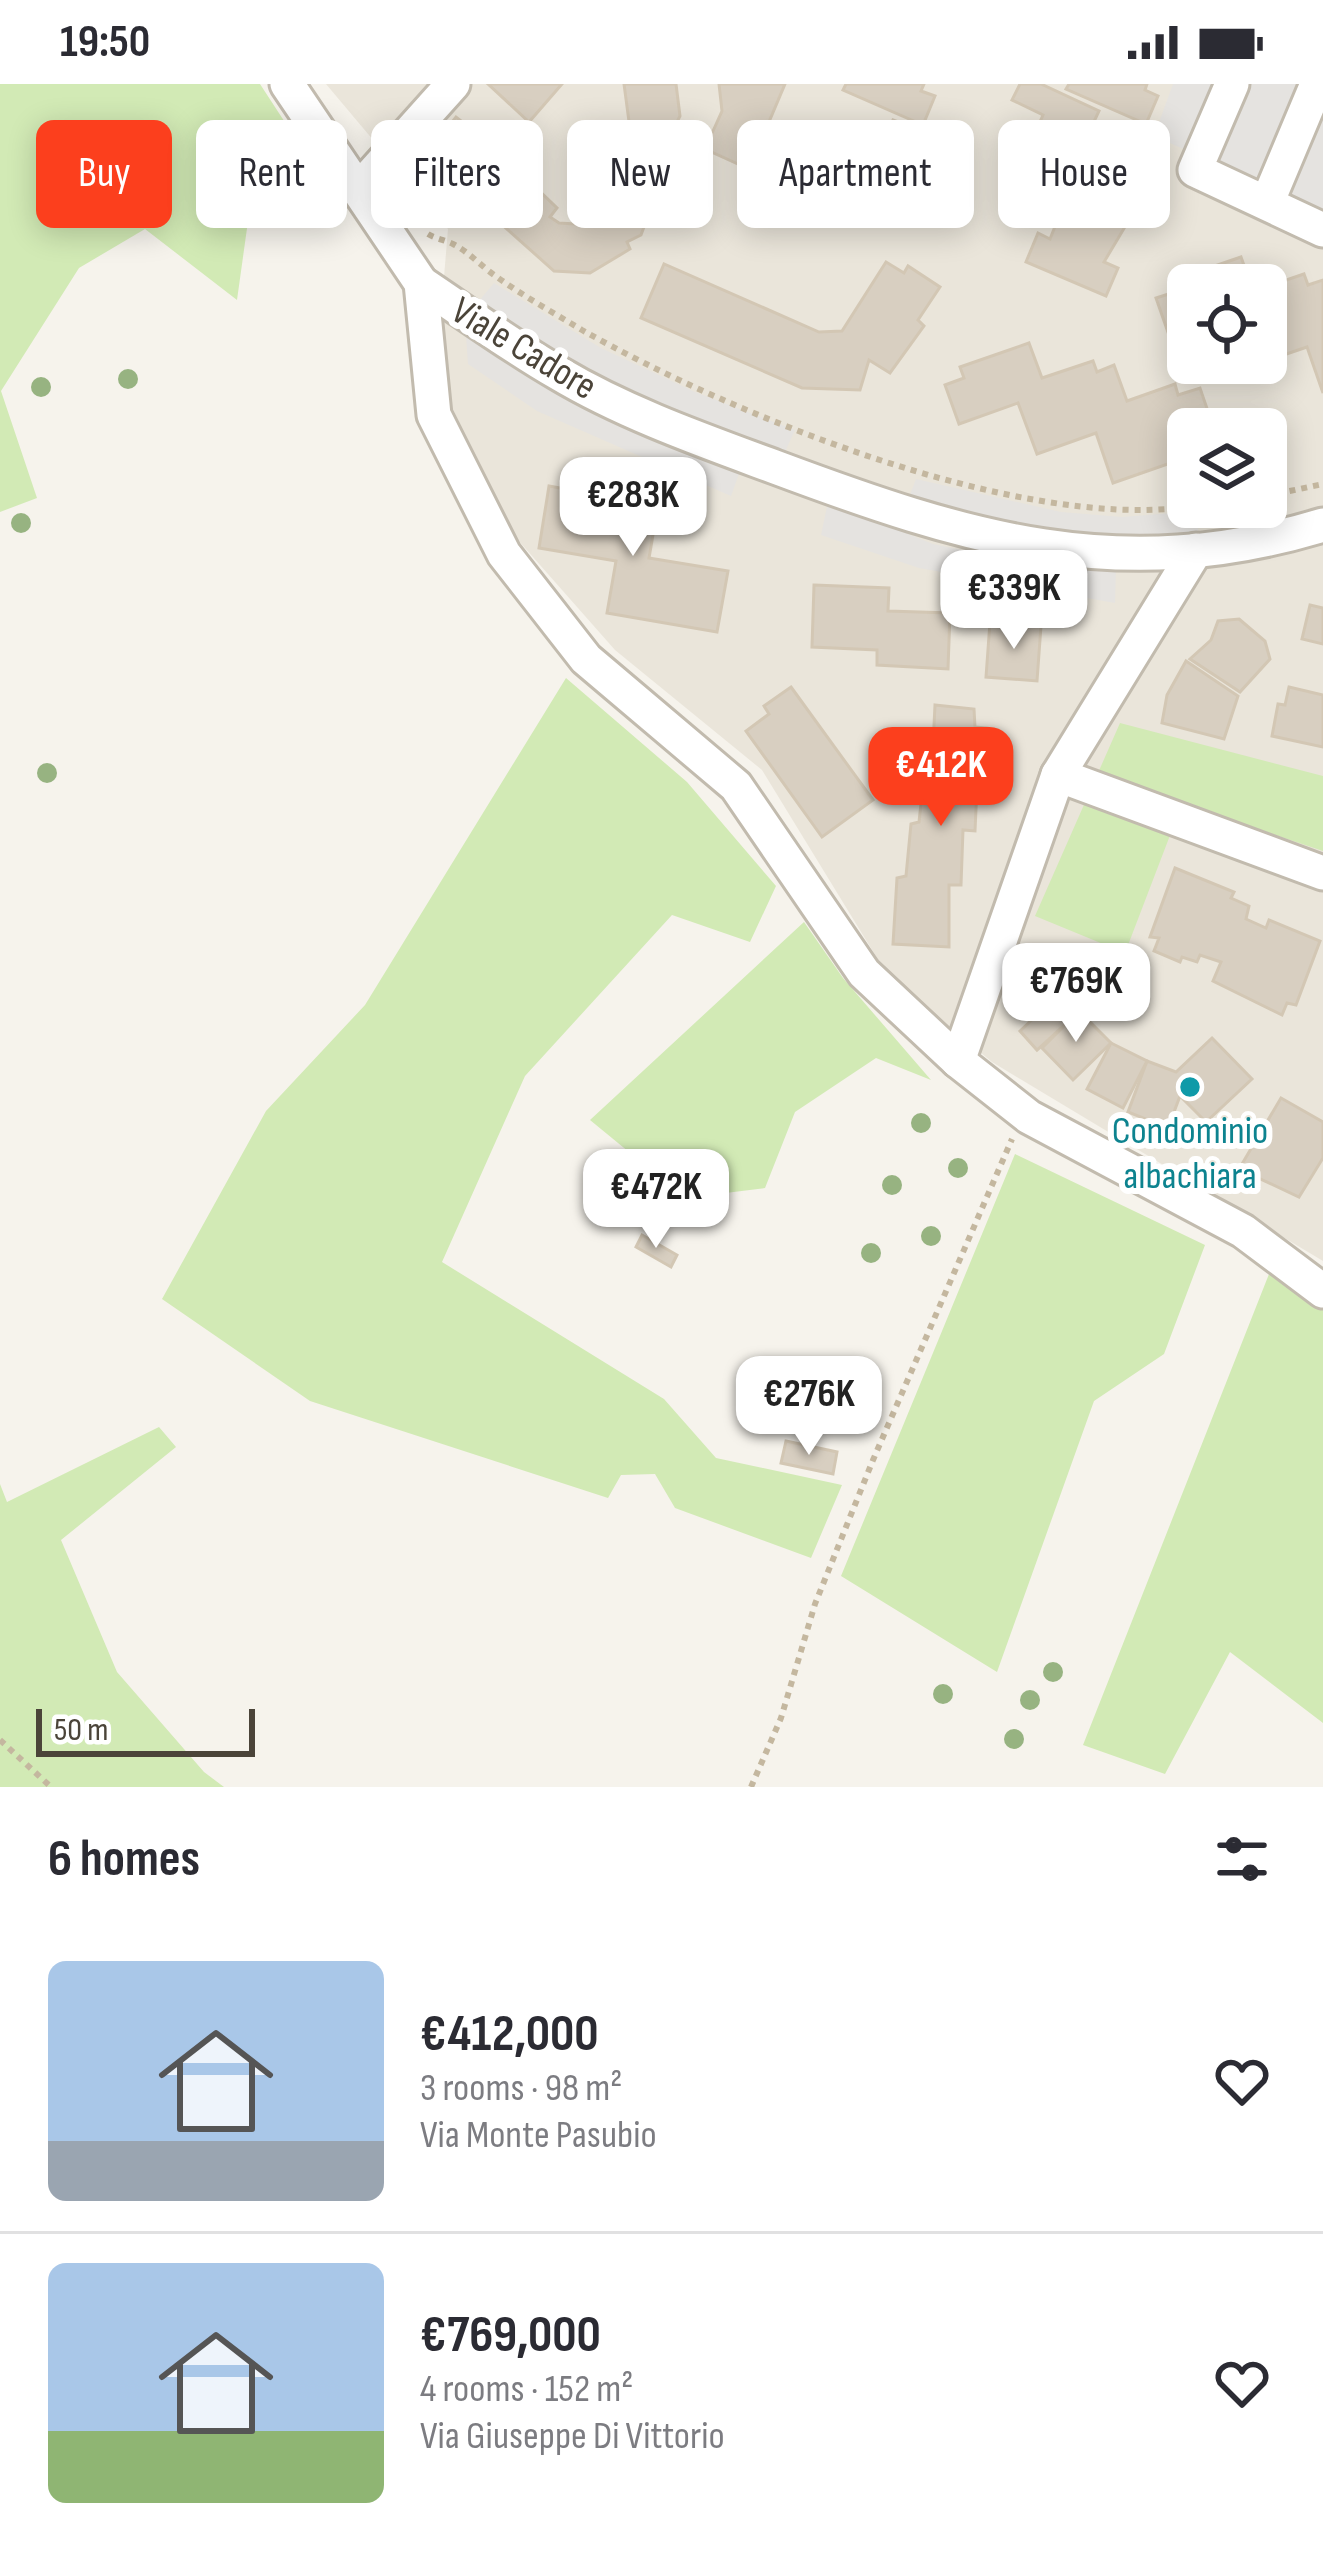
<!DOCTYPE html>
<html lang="en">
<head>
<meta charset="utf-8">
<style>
  body { margin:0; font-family:"Sofia Sans Condensed",sans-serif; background:#f2f2f3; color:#2b2b33; height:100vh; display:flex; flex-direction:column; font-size:45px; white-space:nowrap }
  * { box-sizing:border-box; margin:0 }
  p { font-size:39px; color:#7c7c81 }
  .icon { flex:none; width:66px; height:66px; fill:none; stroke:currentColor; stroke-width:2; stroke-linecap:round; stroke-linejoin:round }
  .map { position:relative; height:1703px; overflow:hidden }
  .sheet { display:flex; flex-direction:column; background:#fff; flex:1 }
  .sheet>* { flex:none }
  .hud { position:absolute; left:36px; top:36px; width:1251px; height:108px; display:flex; gap:24px }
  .buttons { position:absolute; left:1167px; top:180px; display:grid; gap:24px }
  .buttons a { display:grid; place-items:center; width:120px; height:120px; border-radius:18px; background:#fff; box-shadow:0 6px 30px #0003; font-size:60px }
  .scale { position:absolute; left:36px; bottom:30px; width:219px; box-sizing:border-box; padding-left:12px; border:6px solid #4b4439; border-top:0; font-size:33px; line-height:42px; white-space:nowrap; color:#4b4439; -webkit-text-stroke:9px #fff; paint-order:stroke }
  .price { position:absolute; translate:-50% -102px; padding:0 27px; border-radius:24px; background:#fff; color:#222; font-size:39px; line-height:78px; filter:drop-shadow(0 3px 6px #0008) }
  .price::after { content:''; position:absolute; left:50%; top:72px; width:36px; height:27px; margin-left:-18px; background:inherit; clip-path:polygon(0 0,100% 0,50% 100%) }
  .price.current { background:#fc3f1d; color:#fff }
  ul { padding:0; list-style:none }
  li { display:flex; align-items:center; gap:36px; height:300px; padding:0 48px }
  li+li { border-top:3px solid #e1e1e2 }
  li span { display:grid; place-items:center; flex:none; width:336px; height:240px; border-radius:18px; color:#555 }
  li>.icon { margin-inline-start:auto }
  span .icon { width:144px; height:144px; fill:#fffc; stroke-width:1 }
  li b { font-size:51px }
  h2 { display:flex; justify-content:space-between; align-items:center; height:144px; padding:0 48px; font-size:51px }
  .tag { padding:0 42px; border-radius:18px; background:#fff; box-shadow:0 6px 30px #0003; font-size:42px; line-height:108px }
  .tag.current { background:#fc3f1d; color:#fff }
  .status { display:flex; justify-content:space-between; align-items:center; height:84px; padding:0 60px; background:#fff; direction:ltr }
  .status svg { height:33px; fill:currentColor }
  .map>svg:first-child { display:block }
</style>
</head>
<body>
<div class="status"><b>19:50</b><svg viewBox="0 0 49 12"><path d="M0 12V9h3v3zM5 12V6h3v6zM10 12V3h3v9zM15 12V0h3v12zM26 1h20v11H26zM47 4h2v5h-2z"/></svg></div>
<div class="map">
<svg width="1323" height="1703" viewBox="0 0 1323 1703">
  <rect width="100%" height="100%" fill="#f6f3ec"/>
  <path fill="#eae5da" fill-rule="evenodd" d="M326,0H1323V1177L992,978L888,892L762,686L615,566L510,447L436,289L448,145ZM1188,201H1266V279H1188ZM1188,345H1266V423H1188Z"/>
  <g fill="#d2eab5">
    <polygon points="0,0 260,0 346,132 249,130 237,216 145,145 79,184 1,307 37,414 0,428"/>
    <polygon points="566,594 687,698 776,802 750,858 672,831 525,992 442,1178 664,1315 716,1374 842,1401 811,1474 675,1424 655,1390 621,1391 608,1414 310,1317 162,1215 266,1027 365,921"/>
    <polygon points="1120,639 1323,692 1323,767 1182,720 1125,869 1035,832"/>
    <polygon points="804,838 843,894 931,996 876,974 795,1028 765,1104 685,1114 590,1036"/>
    <polygon points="1015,1070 1205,1161 1164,1270 1094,1317 997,1588 841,1492"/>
    <polygon points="1271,1185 1323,1223 1323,1639 1230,1568 1165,1690 1083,1661"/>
    <polygon points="159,1343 176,1363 61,1456 117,1588 204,1688 224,1703 0,1703 0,1400 7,1418"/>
  </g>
  <g fill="#e5e3e0">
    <polygon points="1173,0 1323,0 1323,162 1178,91 1188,67 1154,52"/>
    <polygon points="494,199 601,264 695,308 795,346 784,370 585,287 478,218"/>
    <polygon points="466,251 625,342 740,387 731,412 537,327 468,280"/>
    <polygon points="916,395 1061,428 1122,433 1199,427 1198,447 1121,454 1056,451 908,416"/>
    <polygon points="828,418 933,460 1019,478 1116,484 1115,519 919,484 821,451"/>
  </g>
  <g fill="#d8cfc1" stroke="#d3c7b4" stroke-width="3">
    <polygon points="488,0 562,0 529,38"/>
    <polygon points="624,0 676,0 680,32 666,60 673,64 641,151 627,158 630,165 590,189 554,187 425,72 456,33 528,89 525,93 557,124 550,133 559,139 593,141 596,136 587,132 625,44 630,45"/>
    <polygon points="719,0 785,0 749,85 705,65 722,27"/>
    <polygon points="846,0 924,0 921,7 935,12 923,41 843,6"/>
    <polygon points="1020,0 1041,0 1099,27 1090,46 1099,51 1086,80 1100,87 1091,107 1023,76 1043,31 1012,16"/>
    <polygon points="1069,0 1147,0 1145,6 1158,12 1146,40 1066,5"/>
    <polygon points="893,36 960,62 952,83 938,78 930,99 937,107 928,131 856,103 863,84 873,88"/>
    <polygon points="1055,97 1132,131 1104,178 1118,184 1106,212 1026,178 1038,149 1050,155 1058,135 1041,128"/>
    <polygon points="1241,173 1251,201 1188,201 1188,248 1170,254 1156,214 1175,208 1171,197"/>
    <polygon points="886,178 904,189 908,182 940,203 918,236 924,242 890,289 869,276 860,306 802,304 641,234 664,180 819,248 842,247"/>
    <polygon points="1304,190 1308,201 1323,196 1323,309 1307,263 1266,277 1266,203"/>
    <polygon points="1029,259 1042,294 1093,277 1097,288 1114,281 1127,317 1175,300 1178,311 1200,304 1214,345 1188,345 1188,373 1113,399 1096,349 1037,370 1018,319 959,340 945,301 964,294 960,283"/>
    <polygon points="549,402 658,422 649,474 728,487 717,548 607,529 616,477 539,464"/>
    <polygon points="814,501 889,504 888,527 950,529 948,585 877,581 877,566 812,563"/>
    <polygon points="1310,521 1323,524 1323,560 1302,555"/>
    <polygon points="1239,535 1265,557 1270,575 1240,608 1190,575 1211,556 1218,537"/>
    <polygon points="990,538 1041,542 1037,597 986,593"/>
    <polygon points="1186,577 1238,612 1224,655 1162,639 1167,611"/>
    <polygon points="791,603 873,716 822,753 746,647 769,630 764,622"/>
    <polygon points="1289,603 1323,611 1323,663 1272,652 1278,620 1285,621"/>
    <polygon points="935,621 974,625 975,643 987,644 985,661 991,661 989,689 980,689 977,703 975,747 963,746 961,801 949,801 949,863 893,860 897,794 906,792 911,740 919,738 925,683 932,683"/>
    <polygon points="1175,784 1234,808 1231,814 1249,822 1246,835 1266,844 1269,836 1320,857 1296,921 1287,919 1282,931 1213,897 1221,878 1200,871 1197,878 1182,873 1180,878 1154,867 1159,854 1150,853"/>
    <polygon points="1052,895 1081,926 1037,966 1020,947 1036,932 1025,921"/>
    <polygon points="1079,927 1111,959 1073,996 1042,964"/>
    <polygon points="1212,954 1252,995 1206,1038 1180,1012 1168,1044 1128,1028 1147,977 1176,988"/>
    <polygon points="1111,959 1147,977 1123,1024 1087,1005"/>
    <polygon points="1281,1014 1323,1038 1323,1074 1299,1113 1239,1085"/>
    <polygon points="642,1151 677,1171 671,1183 636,1163"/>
    <polygon points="786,1357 837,1368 833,1390 781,1379"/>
  </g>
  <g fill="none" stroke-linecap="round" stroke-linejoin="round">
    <g stroke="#c2bbae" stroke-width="39">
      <g id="minor">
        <polyline points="287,0 421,199 434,331 504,470 586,575 736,702 864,889 958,977 1029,1033 1243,1147 1323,1207"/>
        <polyline points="1232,0 1195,86 1323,146"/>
        <polyline points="358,106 453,0"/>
        <polyline points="1267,119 1317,0"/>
        <path d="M421,199C466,229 511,262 558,289C625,329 702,356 775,383C965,454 1119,503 1323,441"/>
        <polyline points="1058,691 1323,789"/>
        <polyline points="958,977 1058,691 1196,466"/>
      </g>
    </g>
    <g stroke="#c4b79f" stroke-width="6" stroke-dasharray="6 6" stroke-linecap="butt">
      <path d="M428,150C436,155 445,156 453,160C469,168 482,183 497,193C523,212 554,229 582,246C733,331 1015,446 1188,423"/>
      <polyline points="1266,412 1323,400"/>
      <polyline points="0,1656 51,1703"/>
      <polyline points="751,1703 781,1634 815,1520 873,1376 1012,1055"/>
    </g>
    <use href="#minor" stroke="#fff" stroke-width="33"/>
  </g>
  <g fill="#97b381">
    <circle cx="128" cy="295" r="10"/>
    <circle cx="41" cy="303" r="10"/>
    <circle cx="21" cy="439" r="10"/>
    <circle cx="47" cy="689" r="10"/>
    <circle cx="921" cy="1039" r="10"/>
    <circle cx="958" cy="1084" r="10"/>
    <circle cx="892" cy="1101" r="10"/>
    <circle cx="931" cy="1152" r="10"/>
    <circle cx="871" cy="1169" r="10"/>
    <circle cx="1053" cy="1588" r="10"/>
    <circle cx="943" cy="1610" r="10"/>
    <circle cx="1030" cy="1616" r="10"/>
    <circle cx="1014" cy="1655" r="10"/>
  </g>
  <circle fill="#0f9aa8" stroke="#fff" stroke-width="4.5" cx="1190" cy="1003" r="12"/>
  <g text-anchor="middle" stroke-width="12" stroke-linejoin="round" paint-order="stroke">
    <g font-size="39" fill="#4b4439" stroke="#fff">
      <text transform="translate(525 263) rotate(31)" y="14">Viale Cadore</text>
    </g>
    <g font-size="39" fill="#0d838f" stroke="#fff">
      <text x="1190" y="1059">Condominio<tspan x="1190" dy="45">albachiara</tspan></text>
    </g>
  </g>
</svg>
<div class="buttons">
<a><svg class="icon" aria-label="locate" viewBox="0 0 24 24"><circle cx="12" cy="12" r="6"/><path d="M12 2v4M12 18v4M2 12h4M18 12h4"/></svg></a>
<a><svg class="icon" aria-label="layers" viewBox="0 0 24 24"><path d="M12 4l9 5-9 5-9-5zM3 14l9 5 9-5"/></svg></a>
</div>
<div class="scale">50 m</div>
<b class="price" style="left:633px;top:475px">€283K</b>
<b class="price" style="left:1014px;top:568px">€339K</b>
<b class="price current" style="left:941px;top:745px">€412K</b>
<b class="price" style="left:1076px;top:961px">€769K</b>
<b class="price" style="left:656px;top:1167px">€472K</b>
<b class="price" style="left:809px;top:1374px">€276K</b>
<div class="hud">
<a class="tag current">Buy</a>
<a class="tag">Rent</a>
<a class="tag">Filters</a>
<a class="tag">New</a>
<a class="tag">Apartment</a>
<a class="tag">House</a>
</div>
</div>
<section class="sheet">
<h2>6 homes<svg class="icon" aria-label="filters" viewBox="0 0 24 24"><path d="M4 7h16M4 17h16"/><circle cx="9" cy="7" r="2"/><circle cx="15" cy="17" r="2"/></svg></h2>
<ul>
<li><span style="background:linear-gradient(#a9c7e8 75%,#9aa5b1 0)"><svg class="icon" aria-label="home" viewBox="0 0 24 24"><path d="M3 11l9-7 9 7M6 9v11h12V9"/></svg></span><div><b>€412,000</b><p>3 rooms · 98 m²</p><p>Via Monte Pasubio</p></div><svg class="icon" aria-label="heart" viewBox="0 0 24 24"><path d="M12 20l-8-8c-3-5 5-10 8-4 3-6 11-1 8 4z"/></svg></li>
<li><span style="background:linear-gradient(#a9c7e8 70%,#8fb573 0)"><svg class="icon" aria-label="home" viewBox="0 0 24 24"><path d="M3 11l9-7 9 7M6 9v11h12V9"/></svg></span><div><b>€769,000</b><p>4 rooms · 152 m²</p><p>Via Giuseppe Di Vittorio</p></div><svg class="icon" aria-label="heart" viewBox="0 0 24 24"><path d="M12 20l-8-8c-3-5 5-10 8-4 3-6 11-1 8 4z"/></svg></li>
</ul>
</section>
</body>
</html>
